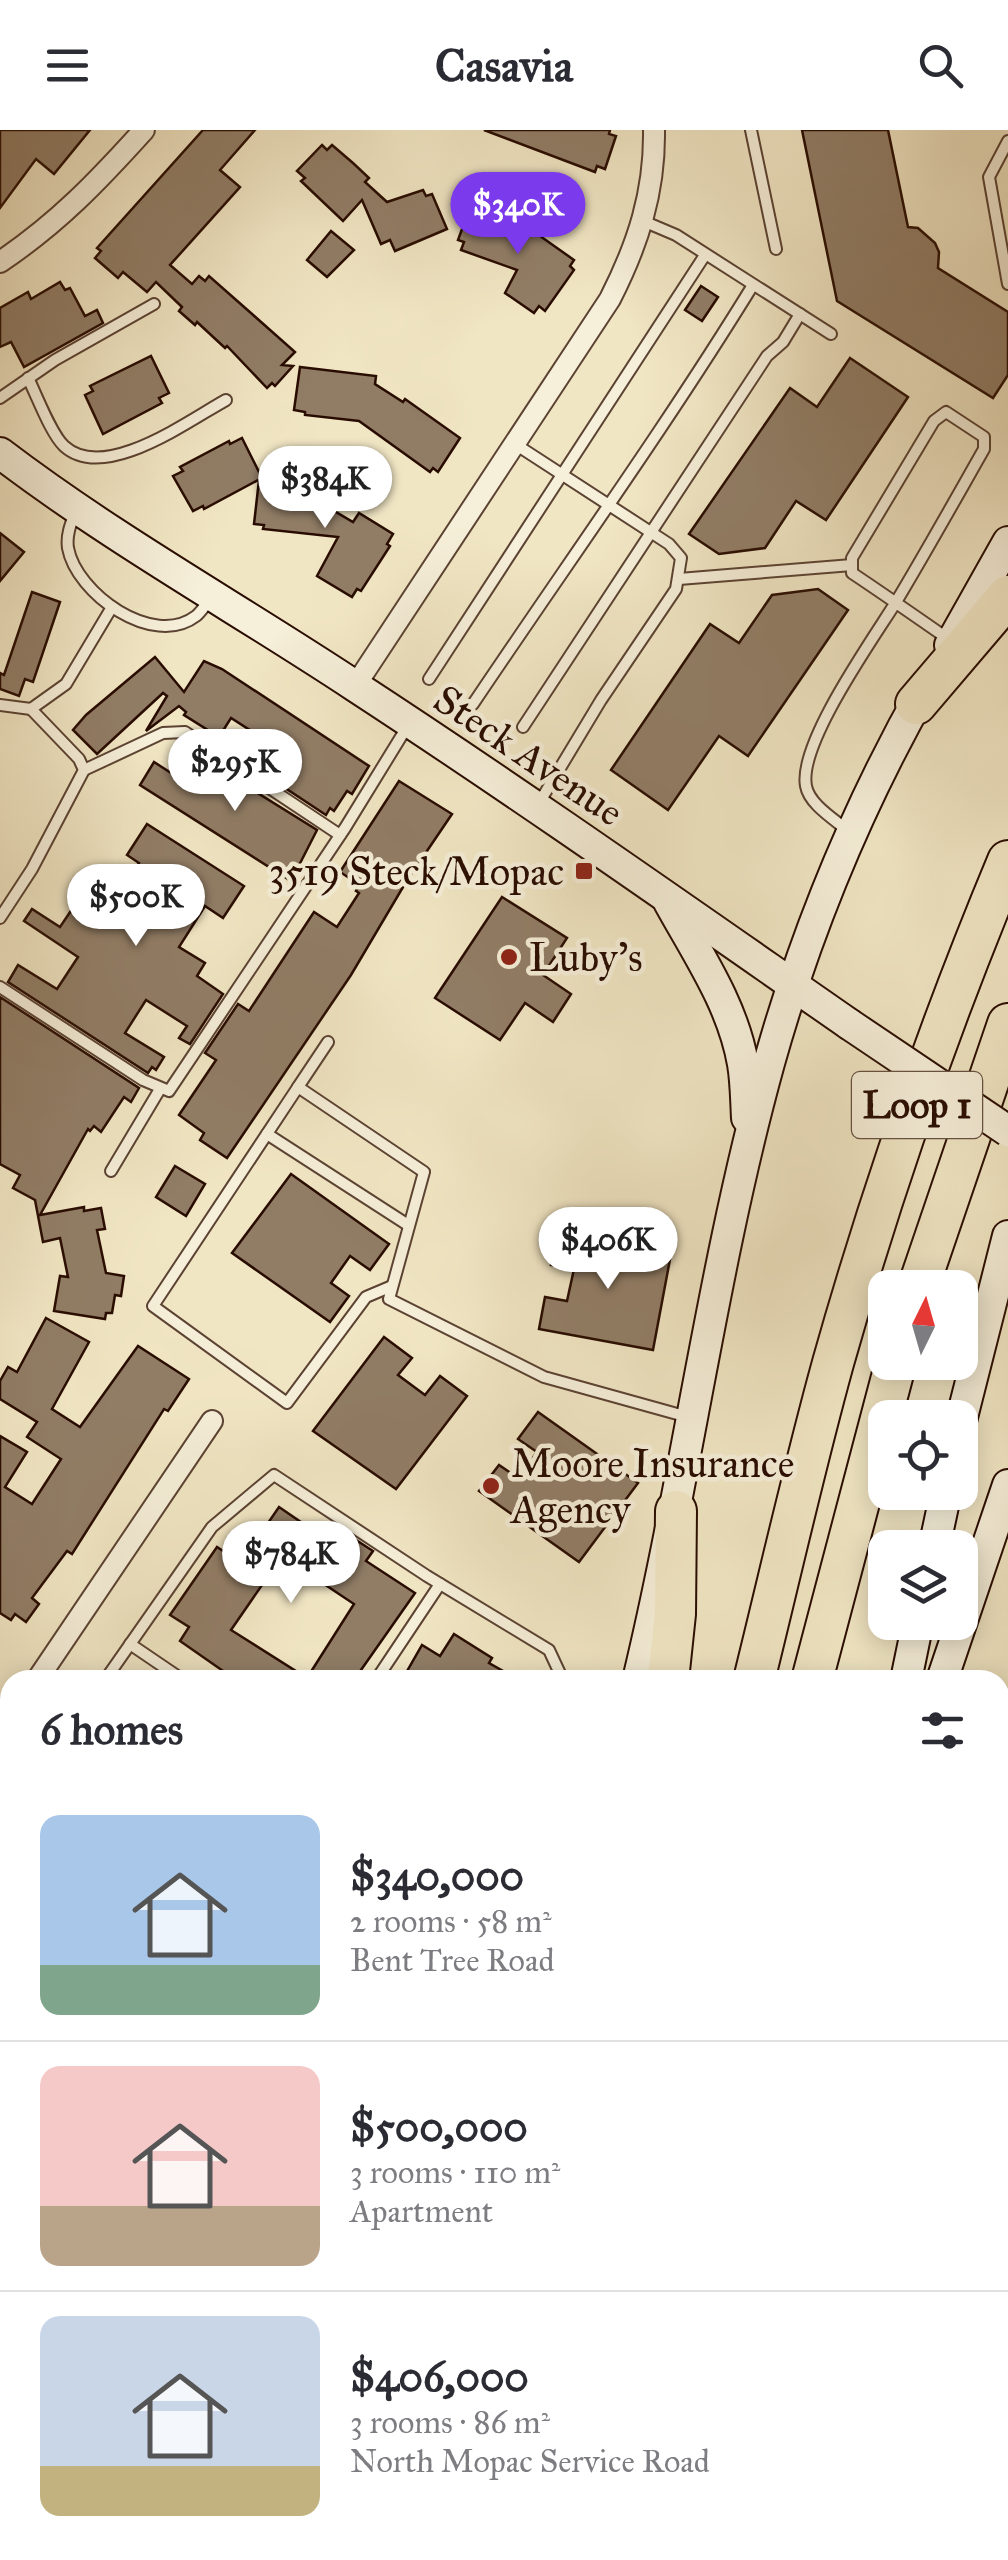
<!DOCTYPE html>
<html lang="en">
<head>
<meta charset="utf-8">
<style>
  body { margin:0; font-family:"IM FELL Great Primer",serif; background:#f7f7f7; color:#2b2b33; height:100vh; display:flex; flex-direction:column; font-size:38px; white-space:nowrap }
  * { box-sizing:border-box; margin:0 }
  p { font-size:32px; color:#7c7c81 }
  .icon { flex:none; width:55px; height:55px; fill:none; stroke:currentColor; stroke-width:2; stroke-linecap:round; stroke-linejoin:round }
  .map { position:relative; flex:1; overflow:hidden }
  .drawer { position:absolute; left:0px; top:1540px; width:1010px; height:890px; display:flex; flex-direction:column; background:#fff; border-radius:30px 30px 0 0; box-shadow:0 5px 25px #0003 }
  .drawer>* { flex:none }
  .needle { width:65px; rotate:5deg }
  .fabs { position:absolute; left:868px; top:1140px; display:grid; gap:20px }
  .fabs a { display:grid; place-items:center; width:110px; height:110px; border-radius:20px; background:#fff; box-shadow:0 5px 25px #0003; font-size:50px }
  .price { position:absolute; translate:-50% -85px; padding:0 22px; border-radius:35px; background:#fff; color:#222; font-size:32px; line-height:65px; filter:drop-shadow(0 2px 5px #0008) }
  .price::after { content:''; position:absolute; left:50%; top:60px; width:30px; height:22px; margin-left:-15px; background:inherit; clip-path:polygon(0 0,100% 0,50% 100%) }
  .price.active { background:#7c3aed; color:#fff }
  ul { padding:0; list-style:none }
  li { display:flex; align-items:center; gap:30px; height:250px; padding:0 40px }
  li+li { border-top:2px solid #e1e1e2 }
  li span { display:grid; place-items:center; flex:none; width:280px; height:200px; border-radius:20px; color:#555 }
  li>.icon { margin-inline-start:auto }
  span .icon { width:120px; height:120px; fill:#fffc; stroke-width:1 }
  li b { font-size:42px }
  h2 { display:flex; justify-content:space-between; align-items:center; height:120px; padding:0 40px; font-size:42px }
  header { display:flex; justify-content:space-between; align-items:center; height:130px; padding:0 40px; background:#fff; font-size:45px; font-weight:800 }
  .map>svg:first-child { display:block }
</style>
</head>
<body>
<header><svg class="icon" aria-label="menu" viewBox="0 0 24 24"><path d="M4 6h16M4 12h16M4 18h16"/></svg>Casavia<svg class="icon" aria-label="search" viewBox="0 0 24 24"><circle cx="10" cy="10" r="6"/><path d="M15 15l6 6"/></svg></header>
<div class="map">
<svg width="1008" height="2430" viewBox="0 0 1008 2430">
  <rect width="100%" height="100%" fill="#f1e6c4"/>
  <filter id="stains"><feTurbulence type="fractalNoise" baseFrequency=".002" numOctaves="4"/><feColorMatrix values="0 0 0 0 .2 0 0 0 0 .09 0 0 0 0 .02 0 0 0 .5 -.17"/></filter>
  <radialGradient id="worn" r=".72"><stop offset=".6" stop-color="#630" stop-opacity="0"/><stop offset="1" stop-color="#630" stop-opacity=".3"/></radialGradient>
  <polygon fill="#ad9c82" stroke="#78624e" stroke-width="2.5" points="1000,1667 1008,1670 1008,1949 1000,1947"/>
  <g fill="#917d66" stroke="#290c01" stroke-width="2.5" fill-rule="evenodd">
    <polygon points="0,0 90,0 54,44 36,29 0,78"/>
    <polygon points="203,0 255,0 220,40 240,57 170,135 192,154 199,146 205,151 209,146 295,222 282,235 293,236 275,256 272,253 267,258 227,216 225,218 197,192 195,195 179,181 182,177 156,152 147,162 123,142 118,148 95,128 101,121 97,118"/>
    <polygon points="484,0 610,0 609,4 616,6 605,39 597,36 595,42"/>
    <polygon points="802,0 888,0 908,97 918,98 935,113 939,122 938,138 1008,182 1008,245 993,268 837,171"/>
    <polygon points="322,15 327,20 332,15 353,33 369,48 365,52 387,72 423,60 426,66 432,64 447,99 395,121 390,110 381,114 362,70 343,91 301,51 305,48 297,41"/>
    <polygon points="476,78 526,96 574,130 570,136 574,140 545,181 539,176 534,183 505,163 517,140 461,120 464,112 458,110 469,80 475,82"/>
    <polygon points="331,101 354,120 327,147 307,130"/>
    <polygon points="60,152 65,160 70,158 85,186 97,180 103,193 24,237 11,212 0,217 0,178 28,162 31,169"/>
    <polygon points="701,156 718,167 702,191 685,180"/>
    <polygon points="151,226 169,263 159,268 162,273 103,304 85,265 93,261 90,256"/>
    <polygon points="850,228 908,267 826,390 796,371 765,418 719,424 689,404 790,258 817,277"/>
    <polygon points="300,237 376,246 375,254 403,272 405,269 460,308 438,342 433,338 430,342 359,291 305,285 305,282 294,280"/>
    <polygon points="242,308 262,348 204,379 203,376 193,381 173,346 183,341 180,337 229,311 230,314"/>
    <polygon points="259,350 323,358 322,362 333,363 331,379 353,392 359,383 393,404 387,414 390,416 361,461 357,459 352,467 317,446 338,407 263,399 264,395 254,394"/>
    <polygon points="0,403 24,422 0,451"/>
    <polygon points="818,459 848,480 748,626 719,606 668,680 611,640 710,494 739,513 772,465"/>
    <polygon points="32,462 60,472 33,552 25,549 19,566 0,559 0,543 4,545"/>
    <polygon points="155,527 184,562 204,531 222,539 369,636 352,664 347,661 334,681 330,678 326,685 261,642 276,617 231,588 219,607 184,585 186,582 179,576 146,601 167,566 163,563 97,624 73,600 86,585"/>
    <polygon points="198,626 317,700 291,751 140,655 154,632 182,650"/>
    <polygon points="399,651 452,684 406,752 351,845 227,1028 200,1010 204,1003 179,985 216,930 205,923 238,874 249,881 314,782 337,797 359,763 356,761 360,755 340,742"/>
    <polygon points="147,694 244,756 223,788 205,776 179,817 205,833 197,846 223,864 190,914 179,908 187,896 146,870 125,903 164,927 156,940 152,937 148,943 8,852 18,835 57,859 78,827 24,791 32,779 60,797 87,757 111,774 139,733 127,725"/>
    <polygon points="502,767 567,808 543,845 571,864 553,892 525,873 500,910 435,868"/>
    <polygon points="0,867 139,958 131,972 124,967 101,1002 94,996 90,1001 88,999 40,1085 84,1077 84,1081 101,1078 105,1099 97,1100 106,1143 124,1146 121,1166 115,1165 112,1183 106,1183 105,1189 54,1181 60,1146 68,1147 60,1108 43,1112 35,1070 13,1058 20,1045 0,1034"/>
    <polygon points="175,1036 205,1054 186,1086 156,1067"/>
    <polygon points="291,1044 389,1114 370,1140 350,1126 331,1153 349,1166 330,1192 232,1123"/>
    <polygon points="557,1102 671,1124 653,1220 539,1199 545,1167 567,1171 574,1139 551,1135"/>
    <polygon points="46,1188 89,1212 52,1279 80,1297 138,1216 189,1249 168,1281 164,1279 72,1424 67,1421 32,1468 39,1474 26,1492 15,1484 11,1490 0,1483 0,1306 27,1322 5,1357 32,1374 61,1329 27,1307 37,1292 0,1269 0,1251 8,1237 17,1242"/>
    <polygon points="384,1207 412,1228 398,1245 425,1265 440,1246 467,1266 396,1359 313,1301"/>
    <polygon points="538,1282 638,1353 579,1432 479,1361 499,1335 518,1348 537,1322 518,1309"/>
    <path d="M279,1377L330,1412L339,1399L373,1421L366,1431L415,1463L354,1550H236L180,1511L189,1497L170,1485L217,1417L235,1429L247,1411L253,1415ZM282,1426L354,1474L307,1548L231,1500Z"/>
    <polygon points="454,1504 492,1528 489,1533 519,1550 402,1550 422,1515 440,1526"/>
  </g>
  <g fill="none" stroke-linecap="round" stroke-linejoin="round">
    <g stroke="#5b4232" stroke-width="14">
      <g id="lane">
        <polyline points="751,0 776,119"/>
        <polyline points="1008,11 989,47 1008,154"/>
        <polyline points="643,91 676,105 831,204"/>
        <path d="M28,248C37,266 51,304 64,316C104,353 188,291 226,270"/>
        <polyline points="0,268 55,230 154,174"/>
        <polyline points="515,314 669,414 681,428 676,459 601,570 539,673"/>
        <path d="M76,380C71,393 66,405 68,418C76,463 153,519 196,486C201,482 206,474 211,468"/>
        <polyline points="679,449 852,435"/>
        <polyline points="429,549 705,125"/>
        <path d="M473,574C567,434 665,298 753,155"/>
        <polyline points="0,575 31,579 66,554 112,477"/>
        <polyline points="523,597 767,226 783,212 800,184"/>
        <polyline points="84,640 163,603 185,602 340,705"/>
        <path d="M847,700C834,689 809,674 806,656C798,614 873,509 896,472C926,422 955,370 984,319V307L946,282L934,291L852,428V443C885,465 918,488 951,511"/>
        <polyline points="0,788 32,739 84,640 79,629 31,579"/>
        <polyline points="0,857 143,950 169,961 345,698 407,597"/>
        <polyline points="328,912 298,957 424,1042 389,1169 544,1247 688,1287"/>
        <polyline points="298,957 153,1176 287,1273 366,1167 392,1156"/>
        <polyline points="267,1004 408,1095"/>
        <polyline points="111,1041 160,959"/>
        <polyline points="130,1514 183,1550"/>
        <polyline points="105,1550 212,1397 274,1345 427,1446 549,1520 563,1550"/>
        <polyline points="376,1550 440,1454"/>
        <polyline points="0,1690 10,1678"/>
        <polyline points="0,1774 8,1763"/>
        <polyline points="1000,2309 1008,2293"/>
        <polyline points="966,2430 967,2420"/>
      </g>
    </g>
    <g stroke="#5b4232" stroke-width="24">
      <g id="street">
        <path d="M0,132C58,93 98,51 144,0"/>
        <path d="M355,556L610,169C638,114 655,62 654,0"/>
        <polyline points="37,1550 212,1291"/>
        <polyline points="0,1605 10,1590"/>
        <polyline points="0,1813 10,1818"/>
        <polyline points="232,2420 251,2430"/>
        <polyline points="111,2430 115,2420"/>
      </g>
    </g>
    <g stroke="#290c01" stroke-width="34">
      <g id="secondary">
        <path d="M0,323C113,409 237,478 355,556C522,665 685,780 849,894"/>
        <polyline points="950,515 1008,412"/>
        <path d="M669,772C697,823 733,875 743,934C746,951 746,970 747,988"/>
        <polyline points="960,1295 1008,1106"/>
        <polyline points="934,1418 946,1362"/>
        <path d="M638,1550C687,1346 713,1135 769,933C806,801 859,673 927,554"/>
        <polyline points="906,1550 918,1492"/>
        <polyline points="942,1550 1008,1355"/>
        <polyline points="356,2430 360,2420"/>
      </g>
    </g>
    <g stroke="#290c01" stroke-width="44">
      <g id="highway">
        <polyline points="916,574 1008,466"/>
        <polyline points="918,1158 1008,894"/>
        <polyline points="668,1550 675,1484 676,1381"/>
        <path d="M754,1550C780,1445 804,1338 833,1233C881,1063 940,894 1008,731"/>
        <polyline points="812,1550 896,1232"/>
        <polyline points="470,2430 474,2420"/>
        <polyline points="532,2430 536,2420"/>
        <polyline points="636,2430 641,2420"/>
      </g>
    </g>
    <use href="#lane" stroke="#f6efd9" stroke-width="10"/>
    <use href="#street" stroke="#f6efd9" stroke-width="20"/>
    <use href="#secondary" stroke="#f6efd9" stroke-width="30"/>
    <use href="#highway" stroke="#f1e6c4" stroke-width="40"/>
    <g stroke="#290c01" stroke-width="10">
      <g id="rail">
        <polyline points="1000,2152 1008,2135"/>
        <polyline points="871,2430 876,2420"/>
      </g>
    </g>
    <use href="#rail" stroke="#f6efd9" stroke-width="6" stroke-dasharray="19" stroke-linecap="butt"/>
    <g stroke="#290c01" stroke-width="34" stroke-linecap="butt">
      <polyline id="secondary-bridge" points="849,894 1008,1001"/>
    </g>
    <use href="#secondary-bridge" stroke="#f6efd9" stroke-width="30"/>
  </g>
  <g fill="#8f2418" stroke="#f6efd9" stroke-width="4">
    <rect x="574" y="731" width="20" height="20" rx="5"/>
    <circle cx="509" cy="827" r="10"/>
    <circle cx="491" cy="1356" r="10"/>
  </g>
  <g text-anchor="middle" stroke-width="9" stroke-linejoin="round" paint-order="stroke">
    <rect fill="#f6efd9" stroke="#665042" stroke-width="2.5" x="852" y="942" width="130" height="66" rx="8"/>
    <g font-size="38" font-weight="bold" fill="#290c01">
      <text x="917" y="988">Loop 1</text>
    </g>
    <g font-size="40" fill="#290c01" stroke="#f6efd9">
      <text transform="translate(529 625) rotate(34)" y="14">Steck Avenue</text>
    </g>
    <g font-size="40" fill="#290c01" stroke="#f6efd9" text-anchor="start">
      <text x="564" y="755" text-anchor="end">3519 Steck/Mopac</text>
      <text x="529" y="841">Luby's</text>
      <text x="511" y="1347">Moore Insurance<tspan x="511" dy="46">Agency</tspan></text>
    </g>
  </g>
  <rect width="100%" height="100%" filter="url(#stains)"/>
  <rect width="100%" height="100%" fill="url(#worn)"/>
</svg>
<div class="fabs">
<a><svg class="needle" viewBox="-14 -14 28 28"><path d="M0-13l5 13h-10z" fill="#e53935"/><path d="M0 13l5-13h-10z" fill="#7c7c81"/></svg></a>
<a><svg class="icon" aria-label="locate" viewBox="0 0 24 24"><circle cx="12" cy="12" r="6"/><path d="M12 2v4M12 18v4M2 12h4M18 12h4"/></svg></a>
<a><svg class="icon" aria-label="layers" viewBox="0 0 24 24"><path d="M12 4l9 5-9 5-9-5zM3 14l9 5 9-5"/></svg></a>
</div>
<b class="price active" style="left:518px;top:127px">$340K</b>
<b class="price" style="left:325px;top:401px">$384K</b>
<b class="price" style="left:235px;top:684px">$295K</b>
<b class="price" style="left:136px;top:819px">$500K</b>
<b class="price" style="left:608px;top:1162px">$406K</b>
<b class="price" style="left:291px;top:1476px">$784K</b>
<section class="drawer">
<h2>6 homes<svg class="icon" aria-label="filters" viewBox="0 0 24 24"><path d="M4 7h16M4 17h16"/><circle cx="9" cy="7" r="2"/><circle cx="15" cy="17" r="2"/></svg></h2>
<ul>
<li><span style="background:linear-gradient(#a9c7e8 75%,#7fa58c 0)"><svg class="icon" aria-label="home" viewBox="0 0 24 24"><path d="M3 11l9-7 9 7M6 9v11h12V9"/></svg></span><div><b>$340,000</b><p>2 rooms · 58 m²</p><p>Bent Tree Road</p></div></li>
<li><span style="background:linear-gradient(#f6c9c9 70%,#b9a48a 0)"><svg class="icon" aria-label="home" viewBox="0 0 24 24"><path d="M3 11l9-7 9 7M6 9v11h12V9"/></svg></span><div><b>$500,000</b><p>3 rooms · 110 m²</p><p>Apartment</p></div></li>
<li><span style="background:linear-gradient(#c9d6e8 75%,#c2b280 0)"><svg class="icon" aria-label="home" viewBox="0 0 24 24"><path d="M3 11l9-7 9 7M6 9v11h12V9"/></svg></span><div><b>$406,000</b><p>3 rooms · 86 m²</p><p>North Mopac Service Road</p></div></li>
</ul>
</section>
</div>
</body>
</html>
